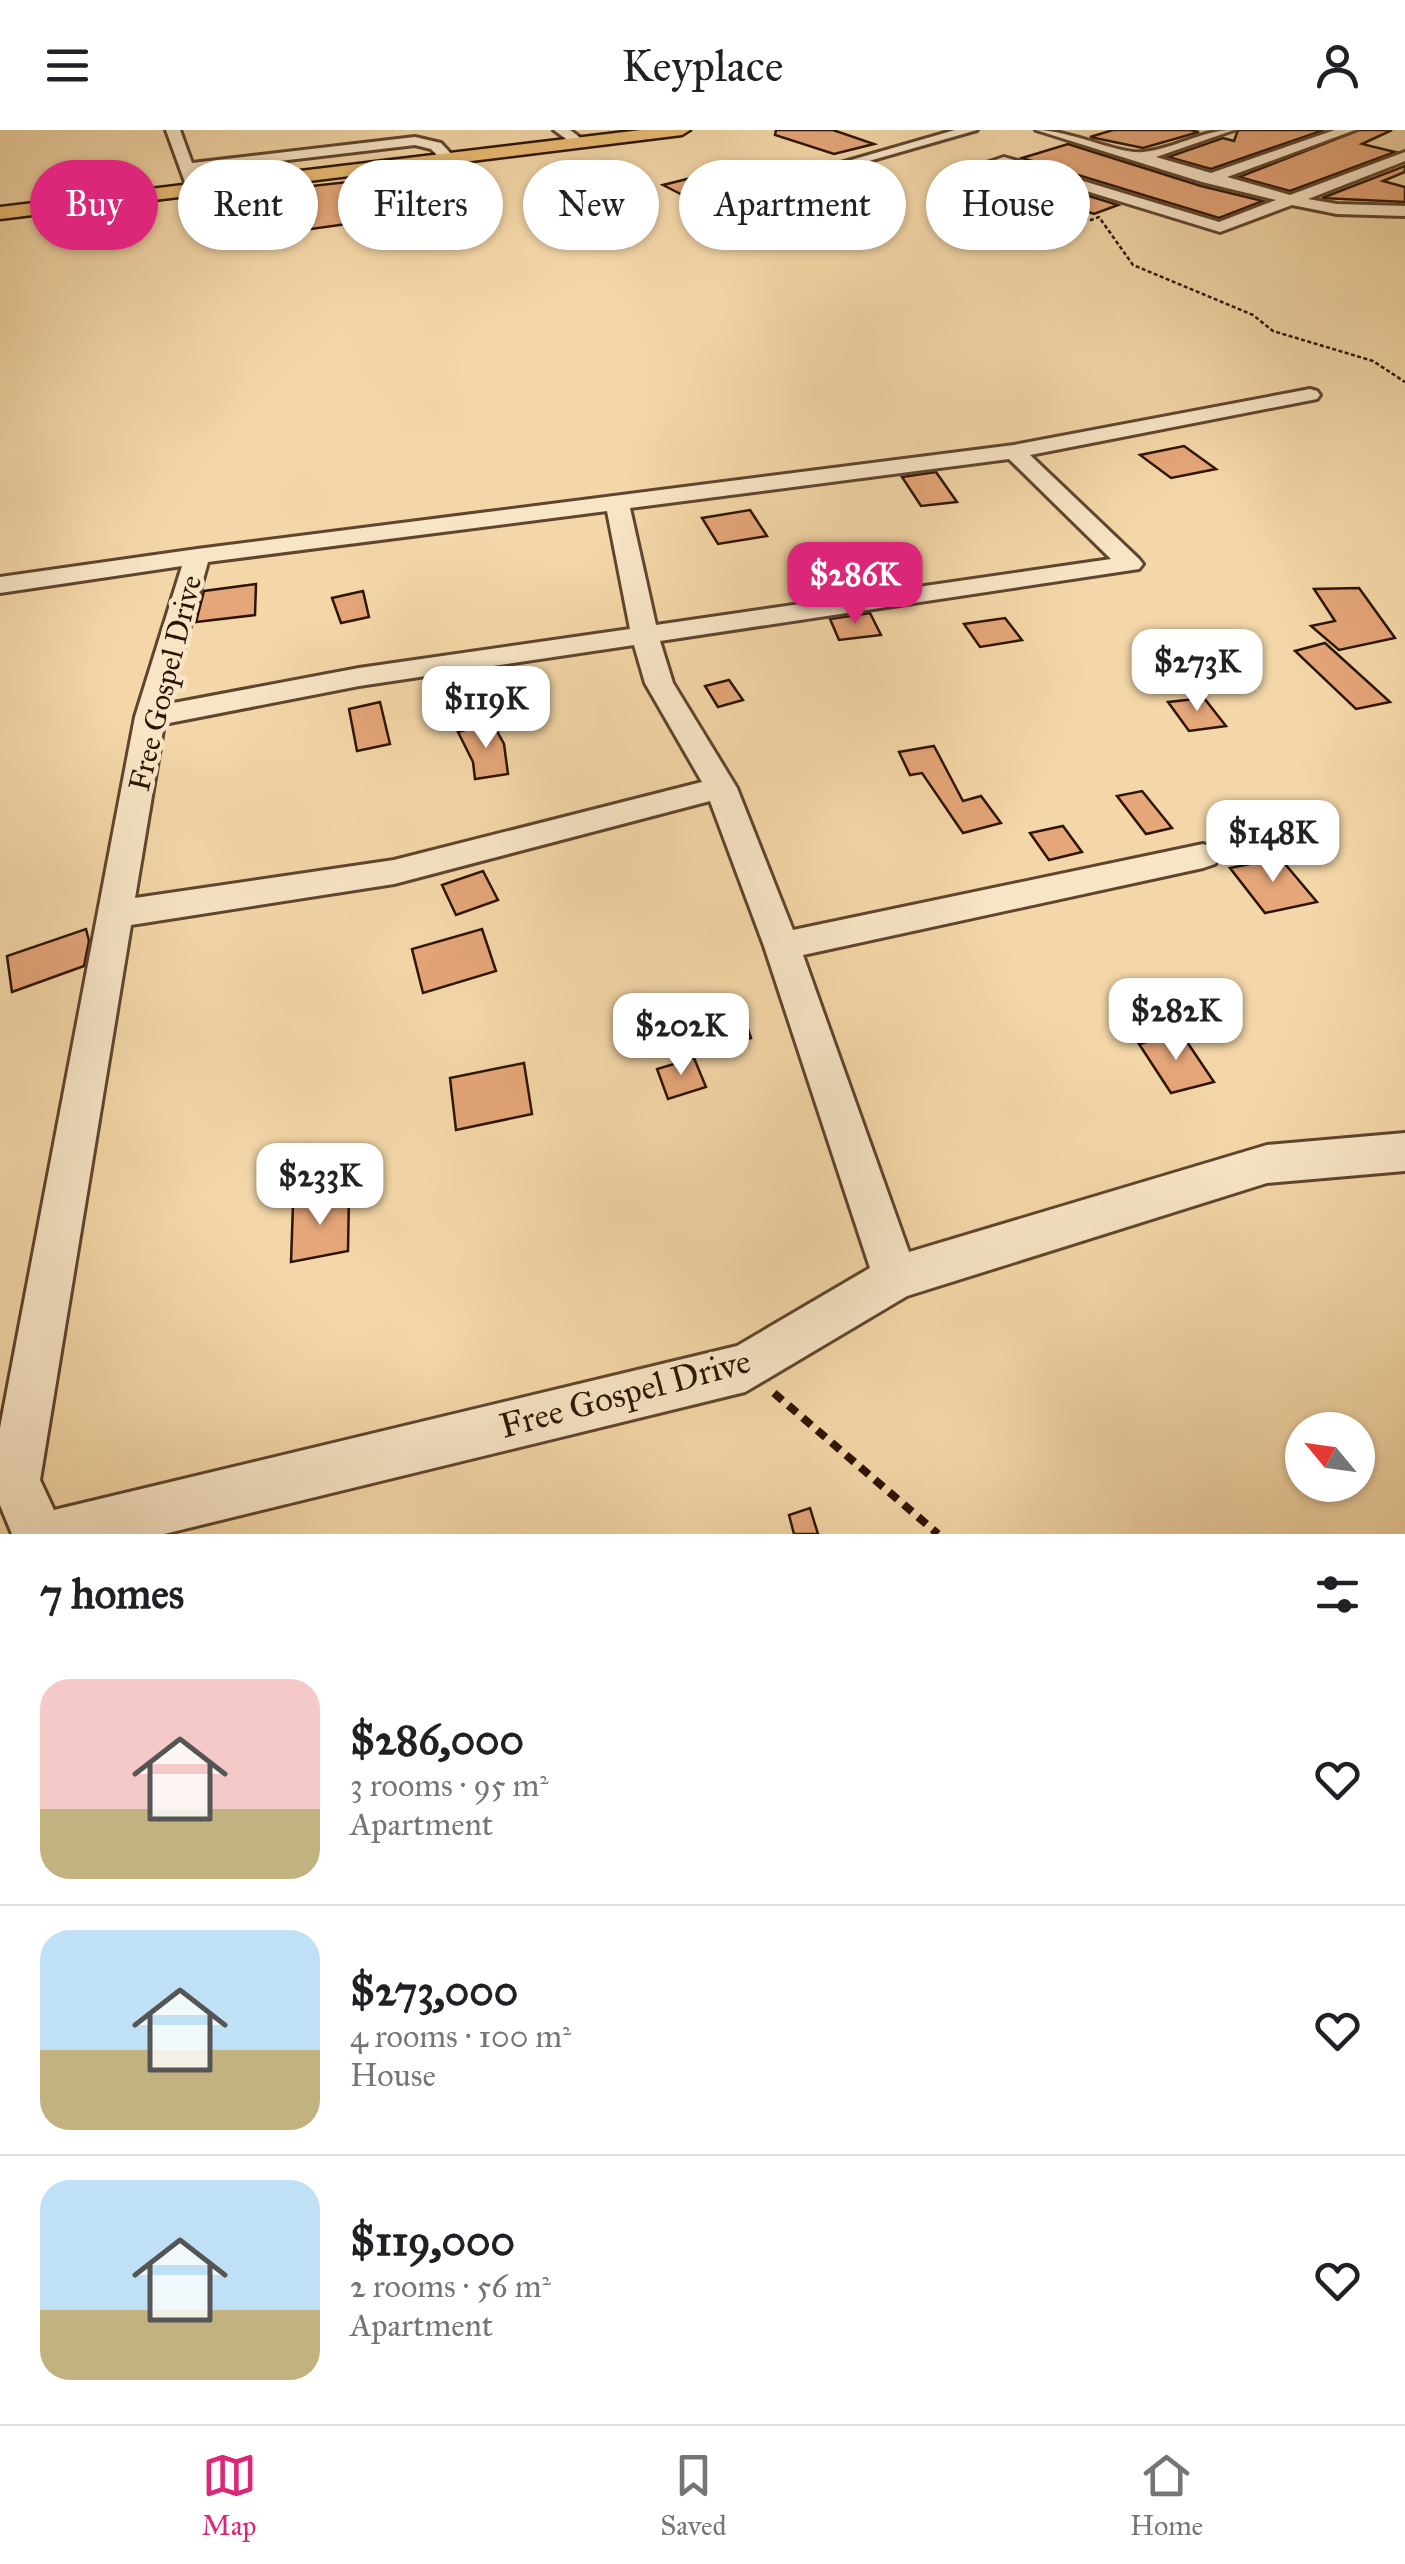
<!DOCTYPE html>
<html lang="en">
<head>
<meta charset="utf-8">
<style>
  body { margin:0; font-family:"IM FELL Great Primer",serif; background:#f2f2f2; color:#202124; height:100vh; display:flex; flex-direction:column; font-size:38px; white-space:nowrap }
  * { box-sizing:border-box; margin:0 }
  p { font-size:32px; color:#757577 }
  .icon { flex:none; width:55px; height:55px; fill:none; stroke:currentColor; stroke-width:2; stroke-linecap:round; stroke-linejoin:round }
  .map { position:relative; height:1404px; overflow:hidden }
  .details { display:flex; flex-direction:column; background:#fff; flex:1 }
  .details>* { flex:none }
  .banner { position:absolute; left:30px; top:30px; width:1345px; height:90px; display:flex; gap:20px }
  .needle { width:65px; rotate:299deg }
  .controls { position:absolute; left:1285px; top:1282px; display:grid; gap:20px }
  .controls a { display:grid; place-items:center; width:90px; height:90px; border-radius:50%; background:#fff; box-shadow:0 2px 8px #0004; font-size:50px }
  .price { position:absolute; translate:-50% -85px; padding:0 22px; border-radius:20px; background:#fff; color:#222; font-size:32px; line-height:65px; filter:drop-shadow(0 2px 5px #0008) }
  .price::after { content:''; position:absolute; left:50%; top:60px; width:30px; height:22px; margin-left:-15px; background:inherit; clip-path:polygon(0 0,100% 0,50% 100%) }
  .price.current { background:#db2777; color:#fff }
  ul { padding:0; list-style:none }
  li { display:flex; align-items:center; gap:30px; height:250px; padding:0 40px }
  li+li { border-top:2px solid #e0e0e0 }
  li span { display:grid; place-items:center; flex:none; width:280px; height:200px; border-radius:30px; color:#555 }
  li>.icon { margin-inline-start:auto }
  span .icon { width:120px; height:120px; fill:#fffc; stroke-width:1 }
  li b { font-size:42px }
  h2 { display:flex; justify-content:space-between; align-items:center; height:120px; padding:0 40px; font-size:42px }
  .pill { padding:0 35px; border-radius:45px; background:#fff; box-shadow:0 2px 8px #0004; font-size:35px; line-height:90px }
  .pill.current { background:#db2777; color:#fff }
  header { display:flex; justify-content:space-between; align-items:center; height:130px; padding:0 40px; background:#fff; font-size:45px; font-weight:600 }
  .tabs { display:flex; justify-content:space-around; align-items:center; height:140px; border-top:2px solid #e0e0e0; background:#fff; font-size:28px; color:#757577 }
  .tabs a { display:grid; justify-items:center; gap:5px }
  .tabs .current { color:#db2777 }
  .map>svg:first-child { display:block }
</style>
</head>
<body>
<header><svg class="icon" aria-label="menu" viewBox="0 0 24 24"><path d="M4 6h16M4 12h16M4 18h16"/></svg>Keyplace<svg class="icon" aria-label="person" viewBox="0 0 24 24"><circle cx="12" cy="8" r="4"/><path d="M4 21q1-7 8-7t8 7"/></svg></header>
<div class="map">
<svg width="1405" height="1404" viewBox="0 0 1405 1404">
  <rect width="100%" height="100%" fill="#f4d7a8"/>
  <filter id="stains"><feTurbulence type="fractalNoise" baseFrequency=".002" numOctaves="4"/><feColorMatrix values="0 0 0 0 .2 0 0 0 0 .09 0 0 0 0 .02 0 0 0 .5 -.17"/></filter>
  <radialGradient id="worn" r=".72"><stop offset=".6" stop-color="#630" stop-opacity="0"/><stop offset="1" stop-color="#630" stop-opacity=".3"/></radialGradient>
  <g fill="#e5a679" stroke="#2d1405" stroke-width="2.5">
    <polygon points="776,0 833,0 874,14 834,24 775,5"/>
    <polygon points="1113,0 1190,0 1199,2 1143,18 1090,7"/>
    <polygon points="1238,0 1324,0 1211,39 1168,27 1223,8 1234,11"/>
    <polygon points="1359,0 1392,0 1362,14 1395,22 1290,61 1239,47"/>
    <polygon points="1068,14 1201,56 1263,71 1219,88 1022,28"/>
    <polygon points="1405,36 1405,42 1383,51 1405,57 1405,72 1322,68"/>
    <polygon points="1004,40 1042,51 1017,60 978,47"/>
    <polygon points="719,41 738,45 780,61 708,78 663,55"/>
    <polygon points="375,49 404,86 304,100 301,95 287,97 266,61"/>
    <polygon points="1070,60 1118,75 1094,84 1042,67"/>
    <polygon points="1184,316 1216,339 1171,348 1140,325"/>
    <polygon points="936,342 957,372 921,376 902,347"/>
    <polygon points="750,380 767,406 718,414 702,388"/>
    <polygon points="256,454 255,485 196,492 204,461"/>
    <polygon points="1359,458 1395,508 1339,520 1311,496 1335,491 1314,459"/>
    <polygon points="363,461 369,487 341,493 332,468"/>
    <polygon points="870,483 881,505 839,510 830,489"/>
    <polygon points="1005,488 1022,510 980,517 964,494"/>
    <polygon points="1325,513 1390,572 1356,579 1295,521"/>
    <polygon points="729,550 743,570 718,577 705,556"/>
    <polygon points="1204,568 1226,596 1189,601 1168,572"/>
    <polygon points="380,572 390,614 357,621 349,579"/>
    <polygon points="492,592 504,614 508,644 475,649 473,632 458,602"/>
    <polygon points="934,616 963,671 981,666 1001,693 963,703 922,643 910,645 899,622"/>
    <polygon points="1142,661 1172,698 1146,704 1117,666"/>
    <polygon points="1063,696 1082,722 1049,730 1030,703"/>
    <polygon points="1280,728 1317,772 1265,783 1230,738"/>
    <polygon points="483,741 498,770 456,785 442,755"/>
    <polygon points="86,799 89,811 84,836 12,862 7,826"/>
    <polygon points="482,799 496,841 423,863 412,819"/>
    <polygon points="740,876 751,908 690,922 680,889"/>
    <polygon points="1181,903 1214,952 1171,963 1139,914"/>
    <polygon points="694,928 706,957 668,969 657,939"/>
    <polygon points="524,933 532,984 456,1000 450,948"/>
    <polygon points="349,1064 348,1121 291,1132 293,1074"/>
    <polygon points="810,1378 818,1404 794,1404 789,1385"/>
  </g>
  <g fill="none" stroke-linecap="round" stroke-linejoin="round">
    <g stroke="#5f452e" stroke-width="6">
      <g id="minor">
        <polygon points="166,0 180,0 192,33 415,7 441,13 455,28 443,31 431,19 415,15 195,41 200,55 193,59 186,55"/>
        <polygon points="554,0 570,0 586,12 574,15"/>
        <polygon points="955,0 977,0 834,41 827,37"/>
        <path d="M1036,0C1070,0 1120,25 1143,22C1175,19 1201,0 1234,0L1156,27L1211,43L1335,0H1355L1227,47L1290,65L1405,22V31L1308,69L1337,74L1405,76V86L1337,84L1292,75L1220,102L1070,56L1016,70V64L1055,51L1004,36L955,50L948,46L1004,27L1219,92L1276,70L1202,52Z"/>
        <path d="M1310,259L1317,261L1320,265L1317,269L1030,325L1139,429L1143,434L1139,439L660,511L673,553L737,658L793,800L1203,714L1215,718L1220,726L1215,734L1203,738L803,825L909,1122L1267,1015L1405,1003V1041L1267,1053L907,1166L745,1262L164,1404H12L0,1375V1298L135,587L182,436L0,463V447L197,419L1014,315ZM1009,329L1111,429L656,495L630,378ZM607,381L630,499L359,538L168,574L208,432ZM634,515L645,553L702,652L394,730L135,768L164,594L359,556ZM710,671L764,816L870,1138L737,1216L54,1380L40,1350L131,795L394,754Z"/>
      </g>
    </g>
    <g stroke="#2d1405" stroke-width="5">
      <polygon id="major" points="641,0 690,0 682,5 0,89 0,77"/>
    </g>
    <polyline stroke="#2d1405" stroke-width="2.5" stroke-dasharray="4 2.5" stroke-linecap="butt" points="1053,77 1091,90 1099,87 1133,135 1253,185 1273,201 1373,231 1405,252"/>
    <polyline stroke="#2d1405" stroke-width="8" stroke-dasharray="11 8" stroke-linecap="butt" points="774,1263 938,1404"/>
    <use href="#minor" fill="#f8e5c6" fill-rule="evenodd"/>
    <use href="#major" fill="#eabc74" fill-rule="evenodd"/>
  </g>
  <g text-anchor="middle" stroke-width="9" stroke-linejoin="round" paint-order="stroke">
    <g font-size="30" fill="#2d1405" stroke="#f8e5c6">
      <text transform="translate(165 553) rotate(-76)" y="10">Free Gospel Drive</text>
    </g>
    <g font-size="35" fill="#2d1405" stroke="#f8e5c6">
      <text transform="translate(625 1263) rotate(-15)" y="12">Free Gospel Drive</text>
    </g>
  </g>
  <rect width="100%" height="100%" filter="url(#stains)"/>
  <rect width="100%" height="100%" fill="url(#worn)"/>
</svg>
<div class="controls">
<a><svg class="needle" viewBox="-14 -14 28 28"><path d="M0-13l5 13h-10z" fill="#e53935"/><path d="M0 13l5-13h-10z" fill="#757577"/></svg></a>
</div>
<b class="price current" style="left:855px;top:497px">$286K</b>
<b class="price" style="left:1197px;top:584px">$273K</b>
<b class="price" style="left:486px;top:621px">$119K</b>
<b class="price" style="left:1273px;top:755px">$148K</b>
<b class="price" style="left:1176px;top:933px">$282K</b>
<b class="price" style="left:681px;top:948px">$202K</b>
<b class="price" style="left:320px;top:1098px">$233K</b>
<div class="banner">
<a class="pill current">Buy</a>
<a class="pill">Rent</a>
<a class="pill">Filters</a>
<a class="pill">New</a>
<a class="pill">Apartment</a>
<a class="pill">House</a>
</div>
</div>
<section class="details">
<h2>7 homes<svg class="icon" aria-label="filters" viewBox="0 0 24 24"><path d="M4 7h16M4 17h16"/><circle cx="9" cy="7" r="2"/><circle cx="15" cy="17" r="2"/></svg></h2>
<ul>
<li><span style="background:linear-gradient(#f6c9c9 65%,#c2b280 0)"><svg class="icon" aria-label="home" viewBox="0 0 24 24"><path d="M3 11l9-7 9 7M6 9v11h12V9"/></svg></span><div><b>$286,000</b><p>3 rooms · 95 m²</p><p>Apartment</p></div><svg class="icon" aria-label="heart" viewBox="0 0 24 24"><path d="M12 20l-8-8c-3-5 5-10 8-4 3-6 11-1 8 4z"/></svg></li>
<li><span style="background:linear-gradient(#bfe0f5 60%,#c2b280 0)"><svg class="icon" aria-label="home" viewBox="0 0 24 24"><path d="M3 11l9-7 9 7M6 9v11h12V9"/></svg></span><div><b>$273,000</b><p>4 rooms · 100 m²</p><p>House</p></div><svg class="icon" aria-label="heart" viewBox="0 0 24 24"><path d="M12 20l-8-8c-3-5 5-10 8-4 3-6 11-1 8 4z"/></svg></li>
<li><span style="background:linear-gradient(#bfe0f5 65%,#c2b280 0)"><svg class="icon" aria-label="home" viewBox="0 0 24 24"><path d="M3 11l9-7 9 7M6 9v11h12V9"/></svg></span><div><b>$119,000</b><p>2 rooms · 56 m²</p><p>Apartment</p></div><svg class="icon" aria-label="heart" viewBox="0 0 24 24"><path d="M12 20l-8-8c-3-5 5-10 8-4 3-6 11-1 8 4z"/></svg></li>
</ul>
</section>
<nav class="tabs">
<a class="current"><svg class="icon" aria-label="map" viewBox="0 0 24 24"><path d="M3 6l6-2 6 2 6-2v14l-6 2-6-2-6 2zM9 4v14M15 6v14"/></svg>Map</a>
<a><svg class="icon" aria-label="saved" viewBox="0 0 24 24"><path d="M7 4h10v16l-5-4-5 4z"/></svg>Saved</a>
<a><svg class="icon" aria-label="home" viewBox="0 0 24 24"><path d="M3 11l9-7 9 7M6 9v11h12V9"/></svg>Home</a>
</nav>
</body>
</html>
